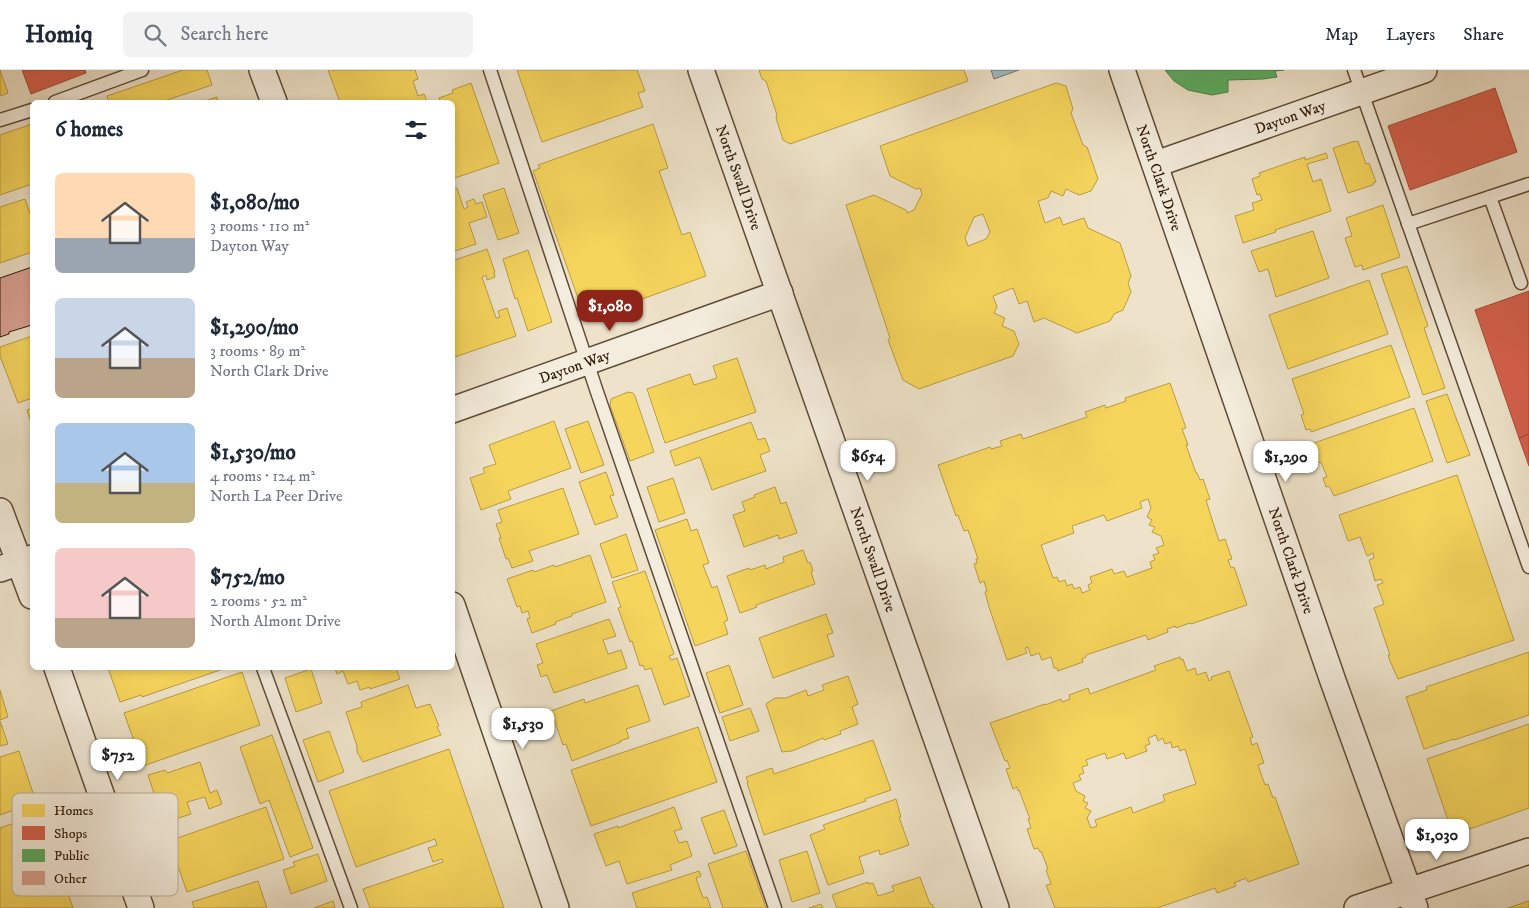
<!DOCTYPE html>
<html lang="en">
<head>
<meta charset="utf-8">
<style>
  body { margin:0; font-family:"IM FELL DW Pica",serif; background:#f2f2f3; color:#1f2937; height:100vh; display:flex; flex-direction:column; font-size:19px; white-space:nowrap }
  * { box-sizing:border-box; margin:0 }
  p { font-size:16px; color:#747a83 }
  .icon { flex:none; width:28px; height:28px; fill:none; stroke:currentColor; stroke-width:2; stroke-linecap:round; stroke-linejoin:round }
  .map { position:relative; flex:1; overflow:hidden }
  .side { position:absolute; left:30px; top:30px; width:425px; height:570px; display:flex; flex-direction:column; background:#fff; border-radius:8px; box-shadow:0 2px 8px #0003 }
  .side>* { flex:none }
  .price { position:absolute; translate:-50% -42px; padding:0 11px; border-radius:10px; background:#fff; color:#222; font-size:16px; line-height:32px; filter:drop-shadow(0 1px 2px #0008) }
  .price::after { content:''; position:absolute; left:50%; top:30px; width:15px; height:11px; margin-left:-8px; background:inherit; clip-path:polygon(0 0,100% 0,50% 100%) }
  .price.current { background:#8f2418; color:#fff }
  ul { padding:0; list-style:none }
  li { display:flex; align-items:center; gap:15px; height:125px; padding:0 25px }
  li span { display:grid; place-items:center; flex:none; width:140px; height:100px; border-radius:8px; color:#555 }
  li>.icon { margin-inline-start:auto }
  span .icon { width:60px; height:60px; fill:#fffc; stroke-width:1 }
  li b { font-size:21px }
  h2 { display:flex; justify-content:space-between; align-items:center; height:60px; padding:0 25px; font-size:21px }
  header { display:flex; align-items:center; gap:30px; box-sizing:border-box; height:70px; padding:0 25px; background:#fff; border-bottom:1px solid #e0e1e3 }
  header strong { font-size:24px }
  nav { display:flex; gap:28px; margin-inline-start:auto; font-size:18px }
  .search { width:350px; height:45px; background:#f2f2f3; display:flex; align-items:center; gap:12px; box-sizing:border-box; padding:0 18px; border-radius:8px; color:#747a83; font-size:19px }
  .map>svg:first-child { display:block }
</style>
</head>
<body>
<header>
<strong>Homiq</strong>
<div class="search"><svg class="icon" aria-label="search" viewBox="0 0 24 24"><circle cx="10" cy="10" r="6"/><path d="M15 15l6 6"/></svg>Search here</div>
<nav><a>Map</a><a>Layers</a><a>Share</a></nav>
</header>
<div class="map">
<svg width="1529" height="838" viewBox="0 0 1529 838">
  <rect width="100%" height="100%" fill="#eee3ca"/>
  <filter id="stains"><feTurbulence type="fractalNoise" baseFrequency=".004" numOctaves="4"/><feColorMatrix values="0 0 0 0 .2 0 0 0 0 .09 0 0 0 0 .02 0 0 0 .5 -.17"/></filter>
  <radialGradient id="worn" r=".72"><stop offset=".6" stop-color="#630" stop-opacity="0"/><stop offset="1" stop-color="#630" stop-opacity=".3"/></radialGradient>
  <polygon fill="#9fbbc2" stroke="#727a77" points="991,0 1019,0 994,9"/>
  <g fill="#f6d55c" stroke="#ba9d42" fill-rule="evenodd">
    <polygon points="0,0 8,23 0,26"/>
    <polygon points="183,0 207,0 212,15 161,32 109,32 107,26"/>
    <polygon points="328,0 415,0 418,9 413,11 418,26 424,24 427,32 340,32"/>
    <polygon points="517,0 637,0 645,21 638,23 643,37 542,72"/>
    <polygon points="759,0 964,0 968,11 790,74 783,70 776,48 777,45 766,11 762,9"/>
    <polygon points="471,13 499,93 452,109 452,32 441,32 439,28 453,23 452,20"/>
    <path d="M1056,13L1066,16L1073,39L1071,43L1083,75L1087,77L1098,109L1091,121L1079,125L1066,119L1063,126L1051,121L1048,128L1038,131L1045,153L1060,147L1063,155L1084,148L1088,158L1120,173L1131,206L1128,213L1131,222L1123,240L1114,244L1110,251L1077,263L1044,248L1034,252L1027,231L1019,234L1013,218L993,226L997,237L994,243L1005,248L1002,256L1014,261L1019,274L1013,286L919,319L903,310L888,270L890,268L846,135L874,125L906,140L907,143L914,140L922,124L920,118L916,119L890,106L880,76ZM983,144L990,162L986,169L968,176L965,168L974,147Z"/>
    <polygon points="217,27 218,32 202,32"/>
    <polygon points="32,54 32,114 0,125 0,65"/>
    <polygon points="653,54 668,98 659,101 682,165 690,162 706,206 592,247 590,242 584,245 533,101 540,98 538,95"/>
    <polygon points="1355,71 1355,72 1358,71 1366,94 1369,93 1376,112 1373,113 1373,115 1348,123 1333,78"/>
    <polygon points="1326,83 1328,88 1307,94 1313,112 1321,109 1331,141 1275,160 1276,162 1243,173 1235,146 1254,140 1252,133 1262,130 1260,124 1257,125 1252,109 1260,106 1259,103 1305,87 1305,90"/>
    <polygon points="457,118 464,139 468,137 466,132 474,129 476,134 482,132 487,147 469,153 476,174 452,182 452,119"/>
    <polygon points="504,118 519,163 498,170 483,125"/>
    <polygon points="25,129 32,149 32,182 0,193 0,137"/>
    <polygon points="1383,135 1400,187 1363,200 1362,195 1355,197 1345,168 1352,166 1346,148"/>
    <polygon points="1313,161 1329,208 1276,227 1268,199 1259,202 1251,181"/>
    <polygon points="487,179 495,202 494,202 495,207 487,210 486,205 482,207 496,248 500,247 498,241 507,238 516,266 452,288 452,191"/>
    <polygon points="528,180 552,252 528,261 517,228 515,229 503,189"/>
    <polygon points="1407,196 1428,256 1424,258 1445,318 1423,325 1381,204"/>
    <polygon points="1369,210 1388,264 1288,299 1269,245"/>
    <polygon points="32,266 32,328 18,333 0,286 0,277"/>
    <polygon points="1391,275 1410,327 1311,362 1310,359 1306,360 1301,345 1304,344 1292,309"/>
    <polygon points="737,288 756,342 665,373 647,319 690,304 694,315 717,308 713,296"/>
    <path d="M1170,313L1186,358L1182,359L1188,375H1186L1196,403H1197L1200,410L1203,409L1210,429L1206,430L1209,440L1219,471L1225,469L1232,489L1228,490L1231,498L1234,497L1247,535L1191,554L1190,553L1176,558L1175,556L1167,559L1168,562L1148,570L1146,565L1086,585V587L1082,589L1083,592L1058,601L1057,598H1054L1051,587L1042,590L1039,583L1031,586L1028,577L1025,578L1027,583L1007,590L989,537L985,522L987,521L984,511L980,513L974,494L977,493L976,489H978L968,460L964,461L958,445L956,446L938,395L990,377L991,379L1002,376L1000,371L1021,364L1023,369L1087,347L1085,342L1105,335L1106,338L1126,331L1125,328ZM1148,429L1151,438L1147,447L1152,450L1149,455L1155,457L1152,462L1161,466L1164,475L1156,478L1159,483L1153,485L1155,490L1150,492L1152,498L1127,507L1124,501L1114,504L1112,499L1090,507L1092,513L1088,515L1090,520L1082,523L1080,517L1074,519L1072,514L1067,516L1065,510L1059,512L1057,507L1053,508L1041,475L1074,463L1072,456L1104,445L1107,451L1142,438L1140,432Z"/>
    <polygon points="628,322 633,323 635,326 654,382 630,391 610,335 611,329"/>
    <polygon points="1447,324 1470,385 1447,393 1426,331"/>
    <polygon points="32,338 32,356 27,340"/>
    <polygon points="1414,338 1433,391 1334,426 1329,416 1326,417 1323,408 1327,407 1321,392 1318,393 1315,385 1318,384 1314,373"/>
    <polygon points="554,351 571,398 508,421 511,429 481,440 470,408 485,403 483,398 496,394 489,375"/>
    <polygon points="588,351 604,395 581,403 565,359"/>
    <polygon points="751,352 758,370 765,368 770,381 760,385 766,401 712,420 700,387 675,396 670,381"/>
    <polygon points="606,402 614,425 610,426 618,447 595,455 579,412"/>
    <polygon points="1457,405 1514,570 1398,609 1390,591 1388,585 1390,585 1374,538 1384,534 1377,515 1383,513 1381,509 1375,511 1369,490 1374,488 1373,483 1367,486 1360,467 1348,471 1339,445"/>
    <polygon points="673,408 685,443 659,452 647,417"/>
    <polygon points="775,417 781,434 786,432 797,463 779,469 778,465 744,477 733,445 745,441 742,432 755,427 754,425"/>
    <polygon points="563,418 579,464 529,481 533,491 512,498 508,488 506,489 499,468 501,468 496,454 502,452 498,440"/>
    <polygon points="687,449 691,461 697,459 709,493 703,495 712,518 717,516 728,550 724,552 728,564 695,576 655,460"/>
    <polygon points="626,464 638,500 612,508 600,474"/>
    <polygon points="803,480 808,493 810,492 813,501 811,502 815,514 756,535 757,537 740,543 727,506 749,498 750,500 765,495 766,499 784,492 783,487"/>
    <polygon points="590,485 606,532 572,544 572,546 555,552 556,554 532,563 527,549 530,548 528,541 522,543 520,536 517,537 507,509 533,500 534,502 554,495 555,497"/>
    <polygon points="645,501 674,584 669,586 671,590 677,588 690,626 664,635 651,598 645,600 643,595 640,596 632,571 630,572 618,538 621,537 612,512"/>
    <polygon points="826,544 833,563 827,565 834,586 773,608 759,568"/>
    <polygon points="609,549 616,566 603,570 608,584 621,580 627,598 554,623 547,605 541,607 537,595 543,593 536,574"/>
    <polygon points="1529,582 1529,645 1454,670 1454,669 1424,679 1406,627 1427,620 1426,617"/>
    <path d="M1180,587L1181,590L1183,589L1187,601L1195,598L1197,605L1206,602L1209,611L1212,609L1211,607L1229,601L1253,667L1250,668L1252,675L1257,673L1264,693L1258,695L1265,715L1268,714L1273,728L1275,727L1299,794L1248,812L1246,808L1234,813L1236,816L1217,823L1215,818L1157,838H1055L1046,815L1051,814L1046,800L1048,799L1041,781L1040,782L1038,778L1034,779L1027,759L1031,758L1028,749H1030L1019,720L1018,721L1017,717L1013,719L1006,699L1010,698L1007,690L1005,691L990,653L1045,634V635L1061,629L1062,632L1070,629L1069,625L1088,618L1090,624L1156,600L1154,596ZM1156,665L1158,671L1163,668L1165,674L1171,672L1172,678L1178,676L1180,681L1185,679L1196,714L1163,725L1165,731L1133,743L1131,737L1095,750L1097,756L1091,758L1087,748L1091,741L1085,738L1088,733L1083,731L1085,726L1076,721L1073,713L1081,710L1079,705L1084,703L1082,697L1088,695L1086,690L1105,683L1107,689L1124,683L1126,689L1147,681L1145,676L1150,674L1148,668Z"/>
    <polygon points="729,595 743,635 720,643 706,603"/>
    <polygon points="108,598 226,598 142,627 141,625 120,632"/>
    <polygon points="335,598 396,598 400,609 370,619 370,617 360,620 357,611 348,614 343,601 337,604"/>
    <polygon points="311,599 322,633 296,642 285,608"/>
    <polygon points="242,602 260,655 143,696 124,643"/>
    <polygon points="848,606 858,634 852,637 858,654 840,661 841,664 824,670 823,668 792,681 782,682 766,634 775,628 786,628 806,620 808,626 824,620 822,615"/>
    <polygon points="408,615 416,638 430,634 439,656 437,657 441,665 363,692 357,682 357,676 346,642 362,637 361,632"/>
    <polygon points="638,615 650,651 626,659 629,668 620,671 621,672 572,691 566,674 563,675 551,641 584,629 585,633"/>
    <polygon points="0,620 8,647 0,650"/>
    <polygon points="750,638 759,661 730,671 722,647"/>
    <polygon points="0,651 8,674 0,676"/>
    <polygon points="1529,654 1529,738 1453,765 1427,689"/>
    <polygon points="698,657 717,712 591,756 571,700"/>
    <polygon points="329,661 344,702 318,712 303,670"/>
    <polygon points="272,665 313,778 290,787 269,730 260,734 240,677"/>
    <polygon points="873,670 891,720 865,729 866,731 764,765 747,713 748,713 746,707 772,698 774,704"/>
    <polygon points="449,679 504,838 370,838 363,819 443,792 442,789 433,792 428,778 437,775 435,769 356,797 329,721"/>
    <polygon points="19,681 36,732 0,745 0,687"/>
    <polygon points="200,692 210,723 217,720 222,734 209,739 205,727 187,732 191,744 169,751 164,735 158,736 148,705 165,700 167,703"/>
    <polygon points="896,729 901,747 899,747 909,775 880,785 879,780 859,787 864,803 828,815 810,765 825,759 823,755"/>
    <polygon points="266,737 284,789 187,822 169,771"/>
    <polygon points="674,737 682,759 674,761 679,773 687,771 692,786 670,795 672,800 627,814 619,791 606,796 594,764 618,756 618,758"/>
    <polygon points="724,740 737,776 714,784 701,748"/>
    <polygon points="41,744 56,788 59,787 66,808 63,809 73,838 0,838 0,758"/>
    <polygon points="746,781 766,838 723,838 708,794"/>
    <polygon points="807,781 820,823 792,832 779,790"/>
    <polygon points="318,784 327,811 291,824 283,800 295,796 293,792"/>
    <polygon points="699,801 701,806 696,808 703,828 707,827 711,838 637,838 632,823"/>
    <polygon points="920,807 930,834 932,834 934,838 837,838 832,825 868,812 868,814 873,813 878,826 894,821 892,816"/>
    <polygon points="258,811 267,838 194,838 192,832"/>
    <polygon points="333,831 335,838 314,838"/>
    <polygon points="1529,831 1529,838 1508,838"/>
    <polygon points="821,834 823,838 809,838"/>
  </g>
  <g fill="#d6604d" stroke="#a44b38">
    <polygon points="22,0 85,0 86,3 31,24"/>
    <polygon points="1495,18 1517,82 1410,120 1388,56"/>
    <polygon points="1529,221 1529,364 1519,368 1475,240"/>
    <polygon points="1529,364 1529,396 1519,368"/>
  </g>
  <polygon fill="#5aae61" stroke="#4d8146" points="1165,0 1284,0 1275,1 1277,7 1263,9 1228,10 1228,22 1212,25 1188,20 1174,11"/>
  <polygon fill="#daa192" stroke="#2e1906" points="32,197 32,255 9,262 9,264 0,267 0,208"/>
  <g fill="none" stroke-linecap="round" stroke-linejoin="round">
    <g stroke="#5e4c37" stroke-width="15">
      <g id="service">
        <polyline points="490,0 597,322 775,838"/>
        <polyline points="1354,0 1529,497"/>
        <polyline points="55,32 142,0"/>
        <polyline points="0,50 32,40"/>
        <polyline points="1490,127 1521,213"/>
        <polyline points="1408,154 1529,114"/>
        <polyline points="263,598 351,838"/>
      </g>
    </g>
    <g stroke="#5e4c37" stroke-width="28">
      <g id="minor">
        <polyline points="262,0 274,32"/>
        <path id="s1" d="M701,0L996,838"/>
        <path id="s2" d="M1122,0L1333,611L1415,838"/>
        <path id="s3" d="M1156,94L1424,0"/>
        <path id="s4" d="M452,340L780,223"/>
        <polyline points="0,441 32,526"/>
        <polyline points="0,499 32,488"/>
        <polyline points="452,535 556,838"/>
        <polyline points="57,598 141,838"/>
        <polyline points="1357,838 1529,781"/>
      </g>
    </g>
    <use href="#service" stroke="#f4eddd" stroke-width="12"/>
    <use href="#minor" stroke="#f4eddd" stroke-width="25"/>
  </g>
  <g text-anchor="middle" stroke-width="5" stroke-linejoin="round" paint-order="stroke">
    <g font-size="15" fill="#2e1906" stroke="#f4eddd">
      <text dy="5" stroke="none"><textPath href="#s3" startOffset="142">Dayton Way</textPath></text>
      <text dy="5" stroke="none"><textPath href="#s2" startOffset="114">North Clark Drive</textPath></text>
      <text dy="5" stroke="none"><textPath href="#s1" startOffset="114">North Swall Drive</textPath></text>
      <text dy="5" stroke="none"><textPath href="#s4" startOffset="130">Dayton Way</textPath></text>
      <text dy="5" stroke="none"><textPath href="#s1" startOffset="519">North Swall Drive</textPath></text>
      <text dy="5" stroke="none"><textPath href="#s2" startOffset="519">North Clark Drive</textPath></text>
    </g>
  </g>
  <rect x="12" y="723" width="166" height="103" rx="8" fill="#f4eddd" stroke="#b9ad9c" stroke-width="1"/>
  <rect x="22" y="734" width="23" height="13" fill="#f6d55c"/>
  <rect x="22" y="756" width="23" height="14" fill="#d6604d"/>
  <rect x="22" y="779" width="23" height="13" fill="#5aae61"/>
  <rect x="22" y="801" width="23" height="14" fill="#daa192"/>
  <g font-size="14" fill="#2e1906">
    <text x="54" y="745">Homes</text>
    <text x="54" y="768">Shops</text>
    <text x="54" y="790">Public</text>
    <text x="54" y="813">Other</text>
  </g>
  <rect width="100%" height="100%" filter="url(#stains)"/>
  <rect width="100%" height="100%" fill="url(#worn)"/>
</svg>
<b class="price current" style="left:610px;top:262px">$1,080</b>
<b class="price" style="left:868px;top:412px">$654</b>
<b class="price" style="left:1286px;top:413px">$1,290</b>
<b class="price" style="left:523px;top:680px">$1,530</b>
<b class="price" style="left:118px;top:711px">$752</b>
<b class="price" style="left:1437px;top:791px">$1,030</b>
<section class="side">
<h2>6 homes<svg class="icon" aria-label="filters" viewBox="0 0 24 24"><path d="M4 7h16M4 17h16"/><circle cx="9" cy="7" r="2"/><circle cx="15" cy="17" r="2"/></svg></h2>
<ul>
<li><span style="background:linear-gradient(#ffd9b3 65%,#9aa5b1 0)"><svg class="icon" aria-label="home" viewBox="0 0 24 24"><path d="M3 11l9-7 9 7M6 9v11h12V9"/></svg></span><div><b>$1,080/mo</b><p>3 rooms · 110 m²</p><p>Dayton Way</p></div></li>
<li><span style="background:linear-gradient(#c9d6e8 60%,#b9a48a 0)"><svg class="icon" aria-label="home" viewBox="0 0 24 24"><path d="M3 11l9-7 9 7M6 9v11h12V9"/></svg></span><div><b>$1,290/mo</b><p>3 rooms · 89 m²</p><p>North Clark Drive</p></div></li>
<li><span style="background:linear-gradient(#a9c7e8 60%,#c2b280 0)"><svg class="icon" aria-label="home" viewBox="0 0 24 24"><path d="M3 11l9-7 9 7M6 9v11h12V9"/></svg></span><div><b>$1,530/mo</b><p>4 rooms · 124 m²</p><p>North La Peer Drive</p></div></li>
<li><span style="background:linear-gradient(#f6c9c9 70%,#b9a48a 0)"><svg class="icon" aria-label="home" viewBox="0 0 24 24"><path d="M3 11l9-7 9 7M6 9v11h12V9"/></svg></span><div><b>$752/mo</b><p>2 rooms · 52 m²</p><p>North Almont Drive</p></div></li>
</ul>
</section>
</div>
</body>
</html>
